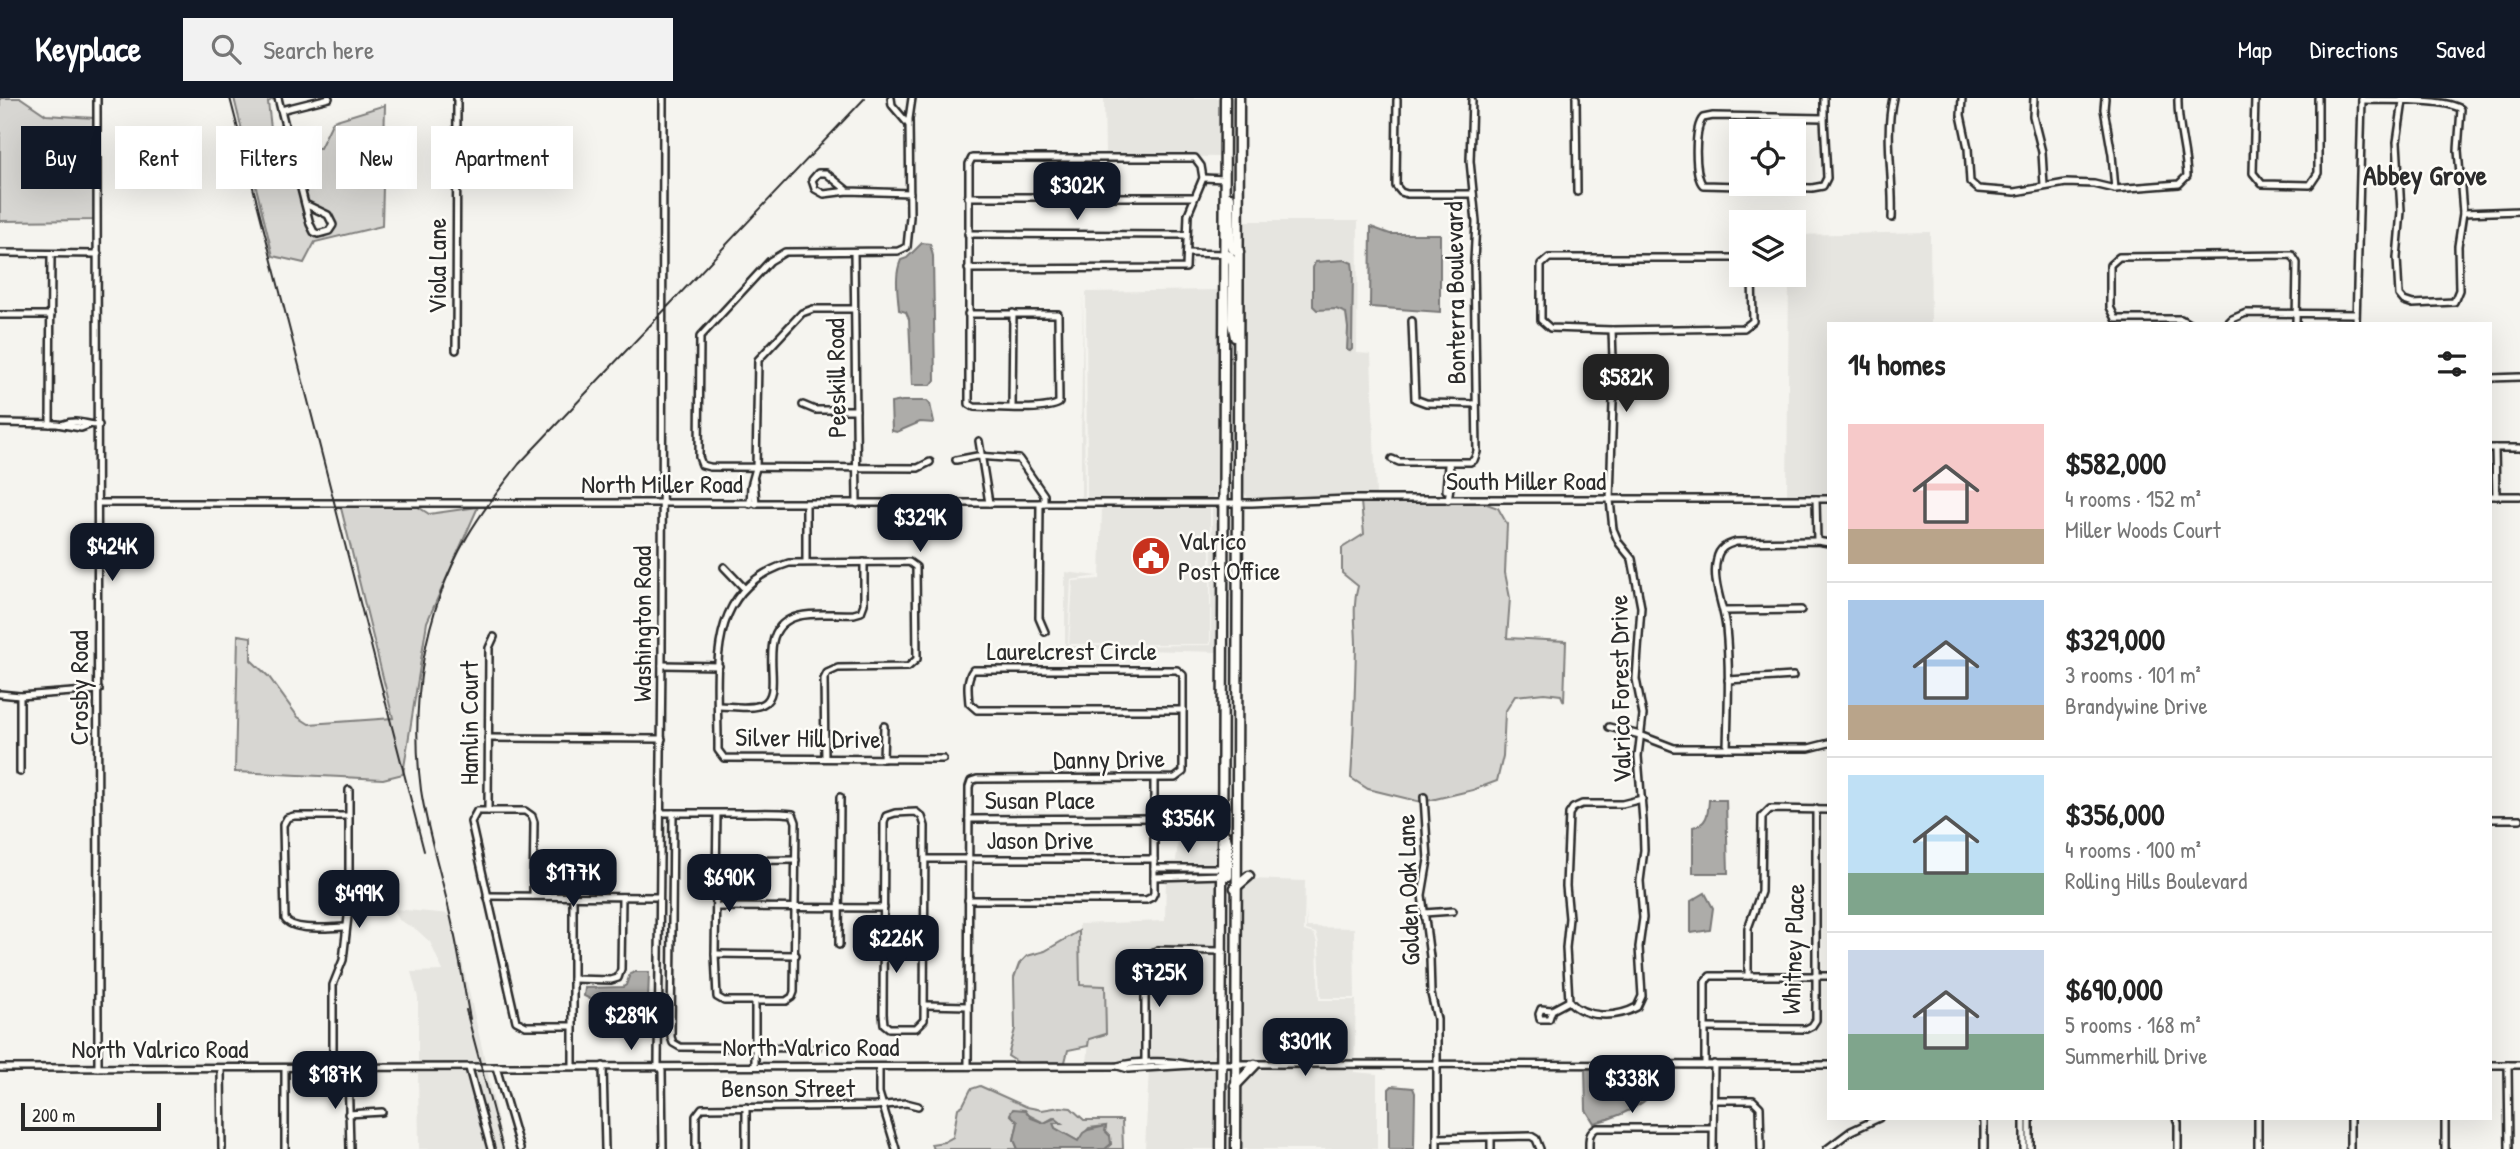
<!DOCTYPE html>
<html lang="en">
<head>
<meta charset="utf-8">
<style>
  body { margin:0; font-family:"Patrick Hand",sans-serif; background:#f2f2f2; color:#222; height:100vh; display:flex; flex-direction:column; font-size:26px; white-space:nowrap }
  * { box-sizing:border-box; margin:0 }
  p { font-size:23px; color:#767676 }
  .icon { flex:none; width:38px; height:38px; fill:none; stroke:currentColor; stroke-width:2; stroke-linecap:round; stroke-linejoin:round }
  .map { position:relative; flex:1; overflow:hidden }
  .side { position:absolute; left:1827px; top:224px; width:665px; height:798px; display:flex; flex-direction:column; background:#fff; border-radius:0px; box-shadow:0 7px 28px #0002 }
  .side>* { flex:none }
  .guide { position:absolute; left:21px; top:28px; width:665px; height:63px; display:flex; gap:14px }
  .controls { position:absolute; left:1729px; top:21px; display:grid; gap:14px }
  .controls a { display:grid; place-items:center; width:77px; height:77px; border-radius:0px; background:#fff; box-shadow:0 7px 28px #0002; font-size:35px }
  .scale { position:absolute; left:21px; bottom:18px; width:140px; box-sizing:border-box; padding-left:7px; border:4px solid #2b2b2b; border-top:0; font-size:19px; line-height:24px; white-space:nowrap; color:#2b2b2b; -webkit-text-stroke:5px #fdfcf7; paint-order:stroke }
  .price { position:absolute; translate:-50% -60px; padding:0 16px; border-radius:14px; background:#111827; color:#fff; font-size:23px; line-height:46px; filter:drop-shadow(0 2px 4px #0008) }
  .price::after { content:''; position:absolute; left:50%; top:42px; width:21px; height:16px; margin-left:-10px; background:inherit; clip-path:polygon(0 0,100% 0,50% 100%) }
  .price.selected { background:#222; color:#fff }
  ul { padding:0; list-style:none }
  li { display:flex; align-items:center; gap:21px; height:175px; padding:0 21px }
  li+li { border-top:2px solid #e0e0e0 }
  li span { display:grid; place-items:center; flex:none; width:196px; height:140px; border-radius:0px; color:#555 }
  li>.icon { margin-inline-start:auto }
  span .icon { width:84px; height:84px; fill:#fffc; stroke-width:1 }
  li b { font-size:30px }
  h2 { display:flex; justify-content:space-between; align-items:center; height:84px; padding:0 21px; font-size:30px }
  .tag { padding:0 24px; border-radius:0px; background:#fff; box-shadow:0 7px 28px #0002; font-size:24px; line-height:63px }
  .tag.selected { background:#111827; color:#fff }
  header { display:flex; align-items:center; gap:42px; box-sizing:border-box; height:98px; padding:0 35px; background:#111827; color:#fff }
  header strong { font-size:33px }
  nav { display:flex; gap:38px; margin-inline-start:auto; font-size:24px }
  .search { width:490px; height:63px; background:#f2f2f2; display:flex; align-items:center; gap:18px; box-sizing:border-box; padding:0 24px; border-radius:0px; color:#767676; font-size:26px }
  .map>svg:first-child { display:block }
</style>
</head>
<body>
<header>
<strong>Keyplace</strong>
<div class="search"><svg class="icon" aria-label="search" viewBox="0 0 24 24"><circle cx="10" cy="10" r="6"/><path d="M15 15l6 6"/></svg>Search here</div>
<nav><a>Map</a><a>Directions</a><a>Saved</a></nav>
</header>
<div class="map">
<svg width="2520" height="1051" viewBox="0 0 2520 1051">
  <rect width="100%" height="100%" fill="#f5f4ef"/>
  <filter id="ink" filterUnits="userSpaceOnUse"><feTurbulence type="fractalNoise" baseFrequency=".0143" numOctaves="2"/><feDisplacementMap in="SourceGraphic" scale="14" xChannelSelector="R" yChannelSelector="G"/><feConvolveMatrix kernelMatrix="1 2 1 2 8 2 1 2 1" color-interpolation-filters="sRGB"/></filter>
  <g filter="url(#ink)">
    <g fill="#e6e5e0">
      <polygon points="1104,0 1220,0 1219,59 1105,57"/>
      <polygon points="1244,123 1358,123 1357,255 1371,256 1376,396 1263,401 1248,400 1243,393"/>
      <polygon points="1930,134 1931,226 1829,226 1829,398 1787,399 1789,177 1794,177 1794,137"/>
      <polygon points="1218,192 1218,394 1211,401 1087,400 1086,194"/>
      <polygon points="1083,195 1085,402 1081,402 1081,341"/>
      <polygon points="1219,407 1218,554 1065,550 1065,474 1098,478 1071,482 1068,548 1211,547 1212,408"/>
      <polygon points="1102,408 1210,409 1210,546 1069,546 1073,483 1100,481"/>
      <polygon points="1182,698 1219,699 1219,768 1166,768 1166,764 1176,763"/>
      <polygon points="1219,780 1219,851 1158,850 1148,855 1143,864 1143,965 1087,966 1089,941 1105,888 1080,888 1079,826 1165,823 1166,781"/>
      <polygon points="1248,781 1305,783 1304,833 1314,836 1317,845 1319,902 1356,902 1354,974 1377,976 1377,1051 1243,1051 1241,787"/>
      <polygon points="394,811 451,816 486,967 418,967 418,900 411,874 443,873 430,844 417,832 399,822"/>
      <polygon points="1307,813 1307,829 1354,830 1355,900 1321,900 1319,845 1316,835 1306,832"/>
      <polygon points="1158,855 1219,856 1219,965 1148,965 1148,866 1152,857"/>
      <polygon points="1149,970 1219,970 1219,1051 1145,1051"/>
      <polygon points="418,972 467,972 488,1051 419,1051"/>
      <polygon points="473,972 487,972 504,1051 494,1051"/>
    </g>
    <g fill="#d7d6d2" stroke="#81807e" stroke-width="2">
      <polygon points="0,0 21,0 46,17 94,20 95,122 0,123"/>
      <path d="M234,0H275L268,4L273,48L288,49L309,131L313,136L324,139C352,124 322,111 307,104L293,49L320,50L333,23L385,7L382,128L315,144L304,165L273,158Z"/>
      <path d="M1361,404L1484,405L1498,410L1507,426L1505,475L1510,500L1507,540L1566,543L1564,604L1561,597L1544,595L1515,598L1505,614L1503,658L1497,683L1473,692L1427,703L1426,697H1421V704L1368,691L1351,680C1354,636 1355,592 1356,548C1356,528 1352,508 1358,488L1342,475V450L1364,436Z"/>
      <polygon points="340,406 415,407 429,416 478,409 427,524 403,676 383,681 235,674 238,537 251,539 251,562 269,579 298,619 309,626 393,620"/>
      <polygon points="1079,833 1080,887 1105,888 1106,936 1089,941 1088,948 1068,952 1065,964 1019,965 1008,958 1015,931 1014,880 1019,866 1027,858 1045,853"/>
      <polygon points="980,988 1027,1009 1042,1012 1060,1009 1071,1010 1084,1022 1122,1022 1123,1051 1105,1051 1111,1046 1105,1033 1106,1028 1089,1030 1078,1043 1055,1030 1053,1025 1061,1025 1053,1020 1044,1025 1027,1016 1012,1018 1018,1024 1014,1042 1018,1051 933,1051 931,1046 944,1044 953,1039 958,1010 963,1007 971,991"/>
    </g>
    <g fill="#adaca9" stroke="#797877" stroke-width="2">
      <polygon points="1371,129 1390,136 1440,136 1440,214 1370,209"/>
      <path d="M922,145L930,146L933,158L935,282L931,287H912L909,221L906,214L899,212C898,196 894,178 901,162L907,160Z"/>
      <polygon points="1345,162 1352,165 1353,172 1352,251 1350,253 1347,252 1348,230 1346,215 1336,211 1317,212 1313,208 1313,170 1315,164"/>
      <polygon points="902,303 927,303 930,306 934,325 920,324 897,334 892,333 891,305"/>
      <path d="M1709,702H1726L1728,775H1693V729C1708,726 1708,715 1709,702Z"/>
      <polygon points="1705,795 1713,810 1710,832 1691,835 1691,803"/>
      <polygon points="635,874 649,874 648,904 598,905 584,898 585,890 623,889 626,887 630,876"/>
      <path d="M1585,969H1673C1657,1001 1628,1017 1594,1025L1586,1012Z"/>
      <polygon points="1392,988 1413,990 1415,995 1414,1051 1389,1051 1389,991"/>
      <polygon points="1013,1011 1025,1012 1031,1020 1044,1025 1055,1020 1061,1025 1053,1025 1055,1030 1078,1043 1083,1035 1088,1032 1106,1028 1105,1033 1110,1038 1111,1046 1105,1051 1018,1051 1014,1042 1018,1024 1010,1016"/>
    </g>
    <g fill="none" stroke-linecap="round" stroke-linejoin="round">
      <g stroke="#2b2b2b" stroke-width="10">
        <g id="minor">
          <polyline points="97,0 98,970"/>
          <polyline points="278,0 310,126 314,134 318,136 329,133 333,127 328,117 305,106"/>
          <polyline points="663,0 662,555 658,967 662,973 663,1051"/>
          <polyline points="891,0 892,7 909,27"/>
          <polyline points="912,0 909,21 910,119 907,149 898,153 785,154 770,163 700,239 699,359 702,367 710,369 918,370 930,364"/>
          <polyline points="1576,0 1577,94"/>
          <path d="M1962,0L1961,17L1968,50L1970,84L1978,91L2015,94L2066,85L2094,86L2115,91L2179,86L2187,78C2186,51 2177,27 2178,0"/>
          <polyline points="2034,0 2033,18 2042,54 2044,88"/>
          <polyline points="2105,0 2104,11 2112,57 2115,91"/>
          <polyline points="2255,0 2253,75 2262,86 2310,87 2318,75 2318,0"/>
          <polyline points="1397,2 1396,88 1401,94 1407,96 1473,96"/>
          <path d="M2362,2H2365C2387,3 2444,0 2461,11L2458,52L2463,115L2458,148L2459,192L2454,204L2413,206L2404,203L2399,197L2397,160L2401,113L2397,44L2403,3L2402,0"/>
          <polyline points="281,12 329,0"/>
          <path d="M1713,18L1824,20L1827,80L1823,88L1812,90L1703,87C1694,78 1694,29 1703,20Z"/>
          <polyline points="1824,20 1824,0"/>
          <polyline points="1203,80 1225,81"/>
          <polyline points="848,93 826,75 818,75 812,82 815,91 824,96 848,93 910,95"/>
          <polyline points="968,99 1194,99"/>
          <polyline points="2463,115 2520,113"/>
          <path d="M1892,120C1894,79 1884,40 1893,0"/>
          <polyline points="968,136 1186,137"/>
          <polyline points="854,154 857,406"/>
          <polyline points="0,155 98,156"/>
          <polyline points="1187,155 1225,156"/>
          <polyline points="1741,160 1549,160 1541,167 1541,222 1550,230 1612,232 1744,230 1753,223 1752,177"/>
          <path d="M968,171L1186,170L1188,116L1203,80L1201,68L1195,60H972L969,66V306L974,309C993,309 1044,314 1059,305L1058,216H968"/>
          <polyline points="0,217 51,217"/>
          <polyline points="1412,223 1415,301 1426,305 1476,306"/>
          <polyline points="2189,226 2181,221 2116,221 2110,209 2110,167 2119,159 2292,157 2297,165 2296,226"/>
          <polyline points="2227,226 2232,221 2246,215 2356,216"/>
          <polyline points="2356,226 2362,1"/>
          <path d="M1612,232L1613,261L1619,281L1613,304L1610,402L1613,431L1619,445L1632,461L1641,509L1636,581L1643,617L1638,658L1643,723L1644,752L1640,783L1643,820L1639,849L1642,898L1637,909C1617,920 1585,921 1569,903L1566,850L1569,820L1566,788L1569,716L1573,710L1582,706H1622L1642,701"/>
          <polyline points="456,252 457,0"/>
          <polyline points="2490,280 2520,279"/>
          <polyline points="803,307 815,312 856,312"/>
          <polyline points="1012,309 1013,215"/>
          <polyline points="0,325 57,326 81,330 89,327"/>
          <polyline points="50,326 51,156"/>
          <path d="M64,326C77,321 86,327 99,327"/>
          <polyline points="979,343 989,405"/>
          <polyline points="2490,350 2520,350"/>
          <polyline points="2495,350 2496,398"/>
          <polyline points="1392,361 1399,364 1470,364 1474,362 1477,354 1474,163 1476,124 1470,63 1472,2"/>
          <polyline points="956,362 977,358 1019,361 1044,397 1044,405"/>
          <polyline points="754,382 756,406"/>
          <polyline points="1446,392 1448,367"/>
          <polyline points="2490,398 2520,398"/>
          <polyline points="1816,401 1817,443"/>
          <polyline points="1448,402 1451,383 1449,365"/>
          <polyline points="99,405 1252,405 1350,401 1829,401"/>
          <polyline points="1040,405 1039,520 1045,534"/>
          <polyline points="750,406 751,388 756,370 758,262 802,215 813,211 853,211"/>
          <polyline points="806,463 806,406"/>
          <polyline points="724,469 744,490"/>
          <polyline points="1724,513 1801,512"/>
          <polyline points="662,567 719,568"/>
          <path d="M973,572H1177L1183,577V612H977L969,605C968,594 966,581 973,572Z"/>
          <polyline points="1728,582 1793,578"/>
          <polyline points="0,596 20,598 99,592"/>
          <path d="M719,608C731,608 752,612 763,606C788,594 749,530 799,518C815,514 837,517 854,516L861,514L864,506V464"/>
          <polyline points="1609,629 1640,637 1674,650 1809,650 1829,645"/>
          <polyline points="488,640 662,641"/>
          <path d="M1727,650C1728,610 1730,570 1726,530C1724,508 1711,483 1717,461C1719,450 1726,447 1736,444L1817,443L1829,445"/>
          <path d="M825,661L824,581L827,575L838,570L908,569L917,561L916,469L909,464L789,465C701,492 719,578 718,652L724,660L943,661"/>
          <polyline points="883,661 884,628"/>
          <polyline points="20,674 20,598"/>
          <polyline points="1424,699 1428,762 1422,797 1430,859 1431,896 1437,921 1437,1051"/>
          <polyline points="488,713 489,550 494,539"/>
          <polygon points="916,714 922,719 925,728 924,922 916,930 889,930 884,926 883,916 884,725 886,718 895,715"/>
          <path d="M660,715C688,715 716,715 744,715C760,715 777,714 793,716L796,724L794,894L792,899L786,903H724L717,899L715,856L717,715"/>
          <polyline points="673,715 671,939 673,945 680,949 817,950"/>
          <polyline points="969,721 1154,720"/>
          <polyline points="2490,721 2520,721"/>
          <polyline points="926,761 1154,761"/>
          <polyline points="716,763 796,762"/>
          <polyline points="1154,770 1225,770"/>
          <polyline points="1154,779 1224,777"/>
          <polyline points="487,798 659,799"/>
          <polyline points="533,798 534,724 532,718 525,713 477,713 471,724 516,923 526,928 573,928"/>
          <polyline points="573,798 573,968"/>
          <polyline points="968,802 1146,802 1152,799 1154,795 1154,681"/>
          <polyline points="716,809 884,810"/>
          <polyline points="1424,815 1453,813"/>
          <path d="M346,829C331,829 293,834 285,821L283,727L287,720L294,718H349"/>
          <polyline points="839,847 840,699"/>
          <polyline points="715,856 796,857"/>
          <polyline points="1748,878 1748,830 1761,794 1762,719 1770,711 1829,712"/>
          <polyline points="573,881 611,882 618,880 621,871 622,799"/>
          <polyline points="926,907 967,908"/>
          <polyline points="1552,912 1549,921 1540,921 1539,916 1541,911 1552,912 1569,903"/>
          <polyline points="1705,930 1806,931 1812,928 1816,922 1816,711"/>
          <polyline points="1145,965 1145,865 1150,856 1158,852 1221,853"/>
          <polyline points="1705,967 1705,884 1710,878 1829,878"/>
          <polyline points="2490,967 2520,967"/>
          <polyline points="2508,967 2509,1051"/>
          <polyline points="603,968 605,1051"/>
          <polyline points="755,968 755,903"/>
          <polyline points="968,968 969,689 971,683 977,681 1175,680 1183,674 1183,612"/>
          <polyline points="1118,968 1128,971 1208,966 1829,967"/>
          <polyline points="496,969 520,1051"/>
          <polyline points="879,969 879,995 896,1051"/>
          <path d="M0,970L1118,968C1135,963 1171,962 1188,967"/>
          <polyline points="285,970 285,1051"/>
          <polyline points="333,970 333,887 343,862 349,810 349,692"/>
          <polyline points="348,970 350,1051"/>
          <polyline points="469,970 491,1051"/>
          <polyline points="221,971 222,1051"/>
          <polyline points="1713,1002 1753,1002 1760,1009 1761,1051"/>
          <polyline points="746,1009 746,1051"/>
          <polyline points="348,1016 382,1014"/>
          <polyline points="1981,1020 1984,1024 1984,1051"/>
          <polyline points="2176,1020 2178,1025 2178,1051"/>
          <polyline points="2258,1020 2258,1051"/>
          <polyline points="2350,1020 2350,1051"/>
          <polyline points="2445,1020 2445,1051"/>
          <polyline points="1491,1039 1491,1051"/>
          <polyline points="1437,1040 1531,1038 1536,1041 1540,1051"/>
          <polyline points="696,1051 696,1018 702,1010 875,1008 906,1005 918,1008"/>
          <path d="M1589,1051C1589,1041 1588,1035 1597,1030H1713"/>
          <polyline points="1713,1051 1714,966"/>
          <polyline points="1827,1051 1851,1033 1879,1020"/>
          <polyline points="2024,1051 2024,1020"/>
          <polyline points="2030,1051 2030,1020"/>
        </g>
      </g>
      <g stroke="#2b2b2b" stroke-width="13">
        <g id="highway">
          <polyline points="1230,99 1231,145 1233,151 1239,154"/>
          <polyline points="1225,156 1230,158 1233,165 1232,225 1235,239"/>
          <polyline points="1225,737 1228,746 1228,778"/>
          <polyline points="1235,790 1249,778"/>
          <polyline points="1235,988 1255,967"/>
          <polyline points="1221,1051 1225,0"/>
          <polyline points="1236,1051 1239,0"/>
        </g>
      </g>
      <use href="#minor" stroke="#fdfcf7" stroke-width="5"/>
      <use href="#highway" stroke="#fdfcf7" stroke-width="8"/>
      <g stroke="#2b2b2b" stroke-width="2">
        <polyline points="230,0 424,753"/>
        <polyline points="466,912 503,1051"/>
        <path d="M470,921C463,885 458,848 449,812C440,772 427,732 421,692C410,606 423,515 467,439C482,413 500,390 519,366L865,0"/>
      </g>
    </g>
  </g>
  <defs>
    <g id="civic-disc" transform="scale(2.0125)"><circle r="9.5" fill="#c8321e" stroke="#fdfcf7"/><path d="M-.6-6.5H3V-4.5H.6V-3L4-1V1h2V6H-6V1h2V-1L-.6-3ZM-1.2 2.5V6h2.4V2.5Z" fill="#fff"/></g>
  </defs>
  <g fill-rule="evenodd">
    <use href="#civic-disc" x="1151" y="458"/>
  </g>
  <g text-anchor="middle" stroke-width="5" stroke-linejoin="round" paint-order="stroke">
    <g font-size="26" fill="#2b2b2b" stroke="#fdfcf7">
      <text transform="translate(437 168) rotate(-90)" y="9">Viola Lane</text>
      <text transform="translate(1455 195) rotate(-91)" y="9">Bonterra Boulevard</text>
      <text transform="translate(836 280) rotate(-91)" y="9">Peeskill Road</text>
      <text x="1526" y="392">South Miller Road</text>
      <text x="662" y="395">North Miller Road</text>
      <text transform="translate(642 526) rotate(-90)" y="9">Washington Road</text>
      <text x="1072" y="562">Laurelcrest Circle</text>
      <text transform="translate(79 590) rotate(-90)" y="9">Crosby Road</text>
      <text transform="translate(1620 591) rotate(-91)" y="9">Valrico Forest Drive</text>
      <text transform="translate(469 625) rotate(-90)" y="9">Hamlin Court</text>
      <text transform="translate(808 640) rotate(1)" y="9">Silver Hill Drive</text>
      <text transform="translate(1109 661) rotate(-1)" y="9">Danny Drive</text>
      <text x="1040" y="711">Susan Place</text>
      <text x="1040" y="751">Jason Drive</text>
      <text transform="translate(1408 792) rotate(-92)" y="9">Golden Oak Lane</text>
      <text transform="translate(1793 851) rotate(-88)" y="9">Whitney Place</text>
      <text x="811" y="958">North Valrico Road</text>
      <text x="160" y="960">North Valrico Road</text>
      <text x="788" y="999">Benson Street</text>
    </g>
    <g font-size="26" fill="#2b2b2b" stroke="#fdfcf7" text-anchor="start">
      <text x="1178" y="452">Valrico<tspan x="1178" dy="30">Post Office</tspan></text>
    </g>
    <g font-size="28" font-weight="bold" fill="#2b2b2b" stroke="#fdfcf7">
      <text x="2425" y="87">Abbey Grove</text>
    </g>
  </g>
</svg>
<div class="controls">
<a><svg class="icon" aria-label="locate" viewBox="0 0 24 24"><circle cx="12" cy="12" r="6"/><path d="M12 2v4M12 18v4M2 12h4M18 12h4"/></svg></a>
<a><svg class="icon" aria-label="layers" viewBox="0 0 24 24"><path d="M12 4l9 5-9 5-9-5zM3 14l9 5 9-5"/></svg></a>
</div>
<div class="scale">200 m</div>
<b class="price" style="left:1077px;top:124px">$302K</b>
<b class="price selected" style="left:1626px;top:316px">$582K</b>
<b class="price" style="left:920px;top:456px">$329K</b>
<b class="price" style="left:112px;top:485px">$424K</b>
<b class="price" style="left:1188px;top:757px">$356K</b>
<b class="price" style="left:573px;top:811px">$177K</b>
<b class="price" style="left:729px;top:816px">$690K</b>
<b class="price" style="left:359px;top:832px">$499K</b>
<b class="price" style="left:896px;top:877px">$226K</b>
<b class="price" style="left:1159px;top:911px">$725K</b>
<b class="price" style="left:631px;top:954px">$289K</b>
<b class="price" style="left:1305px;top:980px">$301K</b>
<b class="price" style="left:335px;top:1013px">$187K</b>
<b class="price" style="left:1632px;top:1017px">$338K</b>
<div class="guide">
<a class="tag selected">Buy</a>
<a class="tag">Rent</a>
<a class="tag">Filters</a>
<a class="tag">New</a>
<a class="tag">Apartment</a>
</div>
<section class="side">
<h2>14 homes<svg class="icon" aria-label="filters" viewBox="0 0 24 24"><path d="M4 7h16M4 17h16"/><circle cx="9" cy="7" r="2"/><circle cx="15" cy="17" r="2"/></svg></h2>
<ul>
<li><span style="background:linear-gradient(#f6c9c9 75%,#b9a48a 0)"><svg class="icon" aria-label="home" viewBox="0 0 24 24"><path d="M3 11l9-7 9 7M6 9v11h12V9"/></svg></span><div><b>$582,000</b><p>4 rooms · 152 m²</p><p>Miller Woods Court</p></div></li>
<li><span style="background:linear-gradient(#a9c7e8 75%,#b9a48a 0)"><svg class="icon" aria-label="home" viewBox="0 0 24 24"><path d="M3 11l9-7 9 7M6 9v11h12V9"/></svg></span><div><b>$329,000</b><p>3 rooms · 101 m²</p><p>Brandywine Drive</p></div></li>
<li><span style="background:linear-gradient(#bfe0f5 70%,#7fa58c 0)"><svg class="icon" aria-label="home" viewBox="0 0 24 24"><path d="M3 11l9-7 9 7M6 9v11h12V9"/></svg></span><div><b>$356,000</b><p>4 rooms · 100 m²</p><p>Rolling Hills Boulevard</p></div></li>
<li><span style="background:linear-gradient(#c9d6e8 60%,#7fa58c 0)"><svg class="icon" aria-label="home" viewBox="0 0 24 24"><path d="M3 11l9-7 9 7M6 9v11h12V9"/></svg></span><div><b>$690,000</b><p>5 rooms · 168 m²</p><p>Summerhill Drive</p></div></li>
</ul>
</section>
</div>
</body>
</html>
